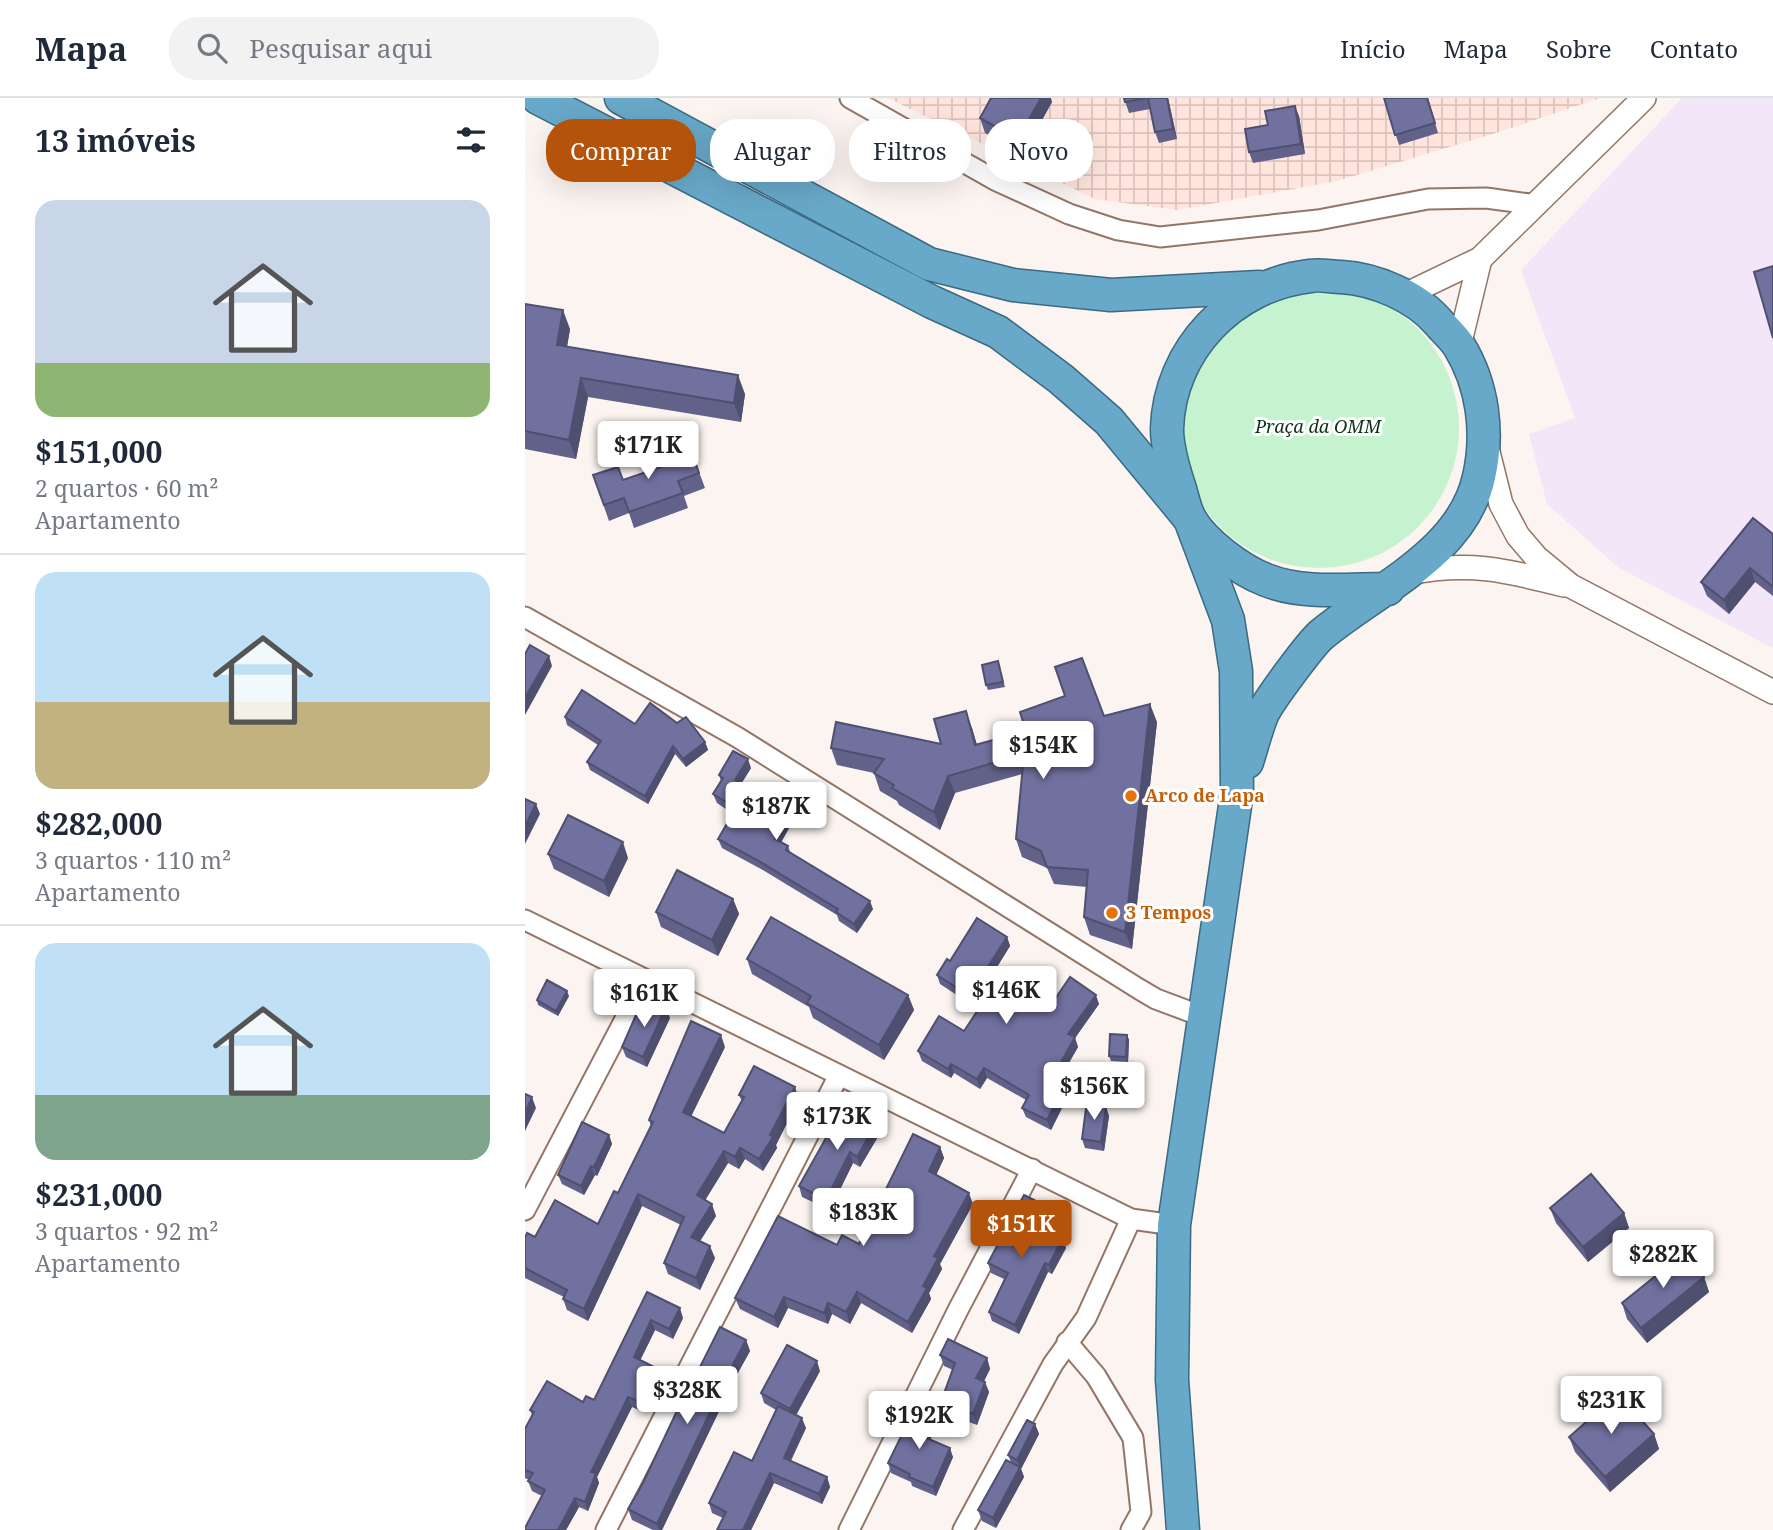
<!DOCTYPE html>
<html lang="pt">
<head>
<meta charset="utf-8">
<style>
  body { margin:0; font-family:"Noto Serif",serif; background:#f2f2f3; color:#1f2937; height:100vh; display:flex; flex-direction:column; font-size:26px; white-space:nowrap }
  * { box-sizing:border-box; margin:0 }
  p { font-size:23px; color:#747a83 }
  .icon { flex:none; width:38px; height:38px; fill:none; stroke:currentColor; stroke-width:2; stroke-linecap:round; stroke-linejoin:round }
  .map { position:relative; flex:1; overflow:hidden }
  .details { display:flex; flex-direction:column; background:#fff; width:525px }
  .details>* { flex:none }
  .top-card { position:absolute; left:21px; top:21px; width:665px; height:63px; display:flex; gap:14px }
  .price { position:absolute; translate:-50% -60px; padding:0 16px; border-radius:7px; background:#fff; color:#222; font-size:23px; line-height:46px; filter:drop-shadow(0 2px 4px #0008) }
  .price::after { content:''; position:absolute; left:50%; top:42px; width:21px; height:16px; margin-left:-10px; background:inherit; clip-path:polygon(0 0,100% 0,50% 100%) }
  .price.active { background:#b45309; color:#fff }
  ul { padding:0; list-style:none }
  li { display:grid; align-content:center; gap:14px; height:371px; padding:0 35px }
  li+li { border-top:2px solid #e0e1e3 }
  li span { display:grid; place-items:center; height:217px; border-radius:21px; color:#555 }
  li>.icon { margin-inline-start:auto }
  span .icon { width:126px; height:126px; fill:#fffc; stroke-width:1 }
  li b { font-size:30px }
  h2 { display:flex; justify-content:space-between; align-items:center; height:84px; padding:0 35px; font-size:30px }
  .tag { padding:0 24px; border-radius:28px; background:#fff; box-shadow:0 7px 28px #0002; font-size:24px; line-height:63px }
  .tag.active { background:#b45309; color:#fff }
  header { display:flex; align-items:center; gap:42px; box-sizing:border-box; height:98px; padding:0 35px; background:#fff; border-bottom:2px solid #e0e1e3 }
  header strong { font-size:33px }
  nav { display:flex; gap:38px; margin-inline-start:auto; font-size:24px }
  .search { width:490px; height:63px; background:#f2f2f3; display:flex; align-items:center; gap:18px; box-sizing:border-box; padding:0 24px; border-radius:28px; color:#747a83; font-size:26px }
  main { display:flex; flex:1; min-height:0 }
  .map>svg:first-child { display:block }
</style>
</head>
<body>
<header>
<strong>Mapa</strong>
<div class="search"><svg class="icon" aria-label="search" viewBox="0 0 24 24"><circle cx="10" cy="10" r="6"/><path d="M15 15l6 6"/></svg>Pesquisar aqui</div>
<nav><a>Início</a><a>Mapa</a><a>Sobre</a><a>Contato</a></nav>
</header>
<main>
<section class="details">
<h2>13 imóveis<svg class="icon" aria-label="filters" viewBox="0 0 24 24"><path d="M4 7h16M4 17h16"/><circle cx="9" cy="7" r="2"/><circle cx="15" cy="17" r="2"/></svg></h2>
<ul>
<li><span style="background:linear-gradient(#c9d6e8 75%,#8fb573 0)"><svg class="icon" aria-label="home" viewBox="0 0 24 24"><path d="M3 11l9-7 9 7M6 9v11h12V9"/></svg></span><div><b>$151,000</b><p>2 quartos · 60 m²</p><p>Apartamento</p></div></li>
<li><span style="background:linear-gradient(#bfe0f5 60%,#c2b280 0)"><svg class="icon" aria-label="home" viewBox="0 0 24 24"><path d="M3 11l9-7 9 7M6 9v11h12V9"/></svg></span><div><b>$282,000</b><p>3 quartos · 110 m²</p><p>Apartamento</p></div></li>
<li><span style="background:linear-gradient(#bfe0f5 70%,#7fa58c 0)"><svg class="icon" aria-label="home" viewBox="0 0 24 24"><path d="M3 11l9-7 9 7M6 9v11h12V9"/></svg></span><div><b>$231,000</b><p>3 quartos · 92 m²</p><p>Apartamento</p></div></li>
</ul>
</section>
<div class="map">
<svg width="1248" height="1432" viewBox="0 0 1248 1432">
  <defs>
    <pattern id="industrial-grid" width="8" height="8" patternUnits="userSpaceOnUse" patternTransform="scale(1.75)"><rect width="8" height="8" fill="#ffe5dd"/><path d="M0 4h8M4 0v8" fill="none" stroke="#dbc4bd"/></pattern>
  </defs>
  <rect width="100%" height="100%" fill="#fbf4f0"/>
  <polygon fill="#f4e6f9" points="1157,0 1248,0 1248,550 1094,470 1022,406 1004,336 1050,320 996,172"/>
  <polygon fill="url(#industrial-grid)" points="363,0 1075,0 974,34 812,83 652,112 570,101"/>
  <circle fill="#c6f3cf" cx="794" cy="330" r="140"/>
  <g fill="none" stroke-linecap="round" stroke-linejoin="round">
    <g stroke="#937665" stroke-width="23">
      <g id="minor">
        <polyline points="325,0 470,82 544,116 593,132 635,139 793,122 903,101 961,100 1012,107"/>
        <polyline points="0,519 212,639 614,891 631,901 679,919"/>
        <polyline points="0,822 606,1121 649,1127"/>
        <polyline points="0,1112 120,883"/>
        <polyline points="542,1244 571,1278 608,1340 616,1414 606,1432"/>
        <polyline points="81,1432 314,977"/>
        <polyline points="324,1432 433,1212 507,1071"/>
        <polyline points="438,1432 528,1266 561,1220 606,1121"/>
      </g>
    </g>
    <g stroke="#937665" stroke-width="26">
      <g id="tertiary">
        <polyline points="880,197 955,161 1119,0"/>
        <polyline points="934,248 955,161"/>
        <polyline points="962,350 976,406 993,438 1011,459 1046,488 1248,594"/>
        <path d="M883,475C944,463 981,472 1039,487"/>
      </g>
    </g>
    <g stroke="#3b6a82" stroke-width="35">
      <g id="trunk">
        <polyline points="13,0 407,204 473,234 536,281 584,323 665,421 703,522 711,573 712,694 649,1127 647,1282 658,1432"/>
        <polyline points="96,0 404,166 488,187 586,197 734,189"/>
        <path d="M722,664C727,648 731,632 737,617C743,603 785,547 796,537C851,491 937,456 954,379C964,335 958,287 934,248C929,240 920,232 914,225C891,198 850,181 816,179C806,179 795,176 785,178C707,187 644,252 642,331C642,350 649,373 655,391C658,401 660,412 665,421C679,445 715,472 741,482C779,497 823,491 863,491"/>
      </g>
    </g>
    <use href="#minor" stroke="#fff" stroke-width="19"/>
    <use href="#tertiary" stroke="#fff" stroke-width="23"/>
    <use href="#trunk" stroke="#68a8c8" stroke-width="32"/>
  </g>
  <g fill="#61618a">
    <polygon points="599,0 643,0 652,41 634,45 630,34 625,11 604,15"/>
    <polygon points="859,0 903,0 913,35 874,47"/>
    <polygon points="527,4 498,56 460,35 455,20"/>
    <polygon points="774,18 780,56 728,65 724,54 743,27"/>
    <polygon points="0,206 45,231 42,249 220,296 216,324 63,299 51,361 0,351"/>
    <polygon points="164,347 180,390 159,398 163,410 109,430 104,415 84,423 68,377 98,382 139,368"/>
    <polygon points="1248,436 1248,498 1230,484 1204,516 1182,498 1176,484"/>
    <polygon points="473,563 480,589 463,592 461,587"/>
    <polygon points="579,618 632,624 607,851 565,837 559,819 562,789 529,786 522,770 497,759 491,741 497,676 430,695 415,732 374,707 372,703 355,693 349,675 312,667 306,650 416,646 447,630 452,647"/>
    <polygon points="40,619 110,626 152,625 180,644 183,652 161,669 150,656 123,706 65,672 62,664 73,647 42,627"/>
    <polygon points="226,670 216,686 268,723 256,744 263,748 266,756 348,811 332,835 314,823 312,817 236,771 197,750 193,741 208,716 192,705 188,696 196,683 194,677"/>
    <polygon points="23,756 103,760 84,799 29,771"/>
    <polygon points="208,801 214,816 193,858 136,829 131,814"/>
    <polygon points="482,839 485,848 462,885 496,909 528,904 574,906 550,940 553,949 531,987 542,1000 526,1032 501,1019 497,1010 501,1002 462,980 455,991 429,975 426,980 397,963 393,953 439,933 453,911 415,886 412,877 425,863"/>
    <polygon points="222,861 383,897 389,912 359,962 288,920 284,909 227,876"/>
    <polygon points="44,898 33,918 13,907 12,902"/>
    <polygon points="116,919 145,920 122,969 101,959 97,949"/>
    <polygon points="602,937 604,942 603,964 586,963 584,958"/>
    <polygon points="200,949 166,1018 199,1035 217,1003 214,997 274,1001 251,1047 252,1050 238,1073 220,1061 214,1071 203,1065 180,1102 191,1118 175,1143 190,1160 175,1192 143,1176 139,1165 156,1127 117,1108 63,1223 42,1212 38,1201 39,1199 0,1180 0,1140 73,1126 93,1095 126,1028 124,1022"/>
    <polygon points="581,1009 584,1018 579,1053 560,1050 557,1041"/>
    <polygon points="350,1027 354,1037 335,1069 328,1065 305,1112 277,1099 274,1088"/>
    <polygon points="84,1037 87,1046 72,1078 70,1077 59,1097 37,1086 33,1077"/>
    <polygon points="415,1049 419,1060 411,1077 448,1106 415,1166 417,1171 404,1195 406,1201 387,1235 336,1205 325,1226 307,1216 303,1226 263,1210 253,1230 215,1211 210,1200 312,1147 334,1146"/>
    <polygon points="1025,1110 1099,1115 1104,1130 1063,1164 1031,1125"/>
    <polygon points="520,1116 514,1128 537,1141 541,1150 527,1176 523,1174 494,1236 467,1223 464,1214 479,1181 466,1175 463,1165"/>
    <polygon points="1179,1179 1184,1194 1122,1245 1102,1221 1097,1205"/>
    <polygon points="122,1194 158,1220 148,1241 130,1232 115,1262 131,1270 135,1280 118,1314 107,1309 72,1379 74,1385 63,1413 54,1409 41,1432 0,1432 17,1398 7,1393 3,1383 4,1382 0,1380 0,1331 7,1317 5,1312 69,1302"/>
    <polygon points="221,1242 225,1253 209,1282 137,1432 128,1432 107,1422 103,1411 118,1385 169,1281"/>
    <polygon points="415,1257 462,1260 465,1271 459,1283 464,1294 452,1327 419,1315 416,1304 428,1272 419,1268"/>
    <polygon points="295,1273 271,1317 281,1330 266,1363 302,1379 305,1389 297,1406 249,1385 226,1432 192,1432 198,1420 187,1415 184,1405 227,1363 251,1312 239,1305 236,1295"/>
    <polygon points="408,1320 411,1330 405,1342 428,1359 411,1398 387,1388 386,1384 366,1375 363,1365"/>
    <polygon points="510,1326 514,1336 496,1371 499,1379 471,1430 457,1423 453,1412 486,1364 483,1357"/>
    <polygon points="1129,1336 1134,1351 1085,1394 1050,1354 1044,1339"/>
  </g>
  <g fill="#4f4f70">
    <polygon points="516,0 526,0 527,4 498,56 493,41"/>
    <polygon points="642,0 643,0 652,41 648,31"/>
    <polygon points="770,8 774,18 780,56 776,46"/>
    <polygon points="38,212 45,231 39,266 32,247"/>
    <polygon points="213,277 220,296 216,324 209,305"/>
    <polygon points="56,280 63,299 51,361 44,342"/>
    <polygon points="1225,470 1230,484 1204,516 1199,502"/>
    <polygon points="24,558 27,568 0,617 0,600"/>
    <polygon points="625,606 632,624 607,851 600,834"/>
    <polygon points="441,613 447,630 457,665 450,647"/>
    <polygon points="180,644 183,652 161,669 158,661"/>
    <polygon points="148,648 150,656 123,706 120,698"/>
    <polygon points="223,661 226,670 213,691 210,682"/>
    <polygon points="423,678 430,695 415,732 409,714"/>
    <polygon points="11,706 15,716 0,746 0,728"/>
    <polygon points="265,714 268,723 253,750 250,741"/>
    <polygon points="98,744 103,760 84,799 79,783"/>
    <polygon points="208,801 214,816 193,858 187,842"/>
    <polygon points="345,803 348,811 332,835 329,826"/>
    <polygon points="482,839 485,848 459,890 455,881"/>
    <polygon points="42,893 44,898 33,918 31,913"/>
    <polygon points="383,897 389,912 359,962 354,947"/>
    <polygon points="571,897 574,906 550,940 553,949 528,993 525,984 543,936"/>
    <polygon points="141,909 145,920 122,969 118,959"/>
    <polygon points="196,937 200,949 163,1025 158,1014"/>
    <polygon points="602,937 604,942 603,964 601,959"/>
    <polygon points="426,966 429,975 426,980 423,971"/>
    <polygon points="459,970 462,980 455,991 452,981"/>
    <polygon points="270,989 274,1001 251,1047 252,1050 238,1073 234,1061"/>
    <polygon points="538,990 542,1000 526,1032 522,1022"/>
    <polygon points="7,999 11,1010 0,1033 0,1015"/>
    <polygon points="581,1009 584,1018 579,1053 576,1044"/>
    <polygon points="350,1027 354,1037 335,1069 332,1059"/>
    <polygon points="84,1037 87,1046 72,1078 69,1069"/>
    <polygon points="415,1049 419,1060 408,1084 404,1073"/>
    <polygon points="215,1050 220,1061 214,1071 210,1059"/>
    <polygon points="199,1053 203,1065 176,1109 172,1097"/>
    <polygon points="325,1054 328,1065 305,1112 301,1102"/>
    <polygon points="66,1068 70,1077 59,1097 56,1088"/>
    <polygon points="444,1095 448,1106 415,1166 417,1171 404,1195 406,1201 387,1235 383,1224 409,1158"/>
    <polygon points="113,1096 117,1108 63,1223 59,1211"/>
    <polygon points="187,1106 191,1118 170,1151 166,1139"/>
    <polygon points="517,1106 520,1116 510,1134 507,1125"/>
    <polygon points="1099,1115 1104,1130 1063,1164 1058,1149"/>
    <polygon points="537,1141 541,1150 527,1176 524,1167"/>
    <polygon points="185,1148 190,1160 175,1192 171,1180"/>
    <polygon points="520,1165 523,1174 494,1236 490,1227"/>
    <polygon points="1179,1179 1184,1194 1122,1245 1116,1230"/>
    <polygon points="332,1194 336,1205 325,1226 321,1214"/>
    <polygon points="259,1199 263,1210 253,1230 249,1219"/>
    <polygon points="303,1205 307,1216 303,1226 299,1215"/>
    <polygon points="155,1210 158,1220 148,1241 144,1231"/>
    <polygon points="126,1222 130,1232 112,1269 109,1259"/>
    <polygon points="221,1242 225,1253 209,1282 137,1432 134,1432 132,1426 205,1272"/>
    <polygon points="462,1260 465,1271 455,1291 451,1280"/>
    <polygon points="292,1263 295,1273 269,1321 265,1311"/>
    <polygon points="131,1270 135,1280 118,1314 115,1304"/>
    <polygon points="460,1284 464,1294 452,1327 448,1316"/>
    <polygon points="103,1299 107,1309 72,1379 74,1385 63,1413 60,1404 66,1374"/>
    <polygon points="277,1320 281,1330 262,1369 259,1360"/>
    <polygon points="408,1320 411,1330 402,1348 399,1339"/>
    <polygon points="510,1326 514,1336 496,1371 499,1379 471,1430 468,1420 495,1370 492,1362"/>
    <polygon points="1129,1336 1134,1351 1085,1394 1080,1379"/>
    <polygon points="425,1350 428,1359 411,1398 408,1389"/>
    <polygon points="245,1375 249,1385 226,1432 218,1432"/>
    <polygon points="302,1379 305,1389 297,1406 294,1396"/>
    <polygon points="50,1400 54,1409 41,1432 33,1432"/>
  </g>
  <g fill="#7171a0" stroke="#4f4f70" stroke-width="2">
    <polygon points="466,0 516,0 493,41 455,20"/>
    <polygon points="599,0 622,0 600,4"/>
    <polygon points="623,0 642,0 648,31 630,34"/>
    <polygon points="859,0 902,0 910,25 870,37"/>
    <polygon points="770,8 776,46 724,54 720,31 743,27 740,13"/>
    <polygon points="1248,168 1248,240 1229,174"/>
    <polygon points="0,206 38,212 32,247 213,277 209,305 56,280 44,342 0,333"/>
    <polygon points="164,347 174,375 153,383 158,395 104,414 99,400 79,407 68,377 93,369 98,382 139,368 135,357"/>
    <polygon points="1228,420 1248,436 1248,489 1225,470 1199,502 1176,484"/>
    <polygon points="5,547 24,558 0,600 0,556"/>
    <polygon points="557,560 579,618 625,606 600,834 559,819 563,772 522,769 516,753 491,741 499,656 423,678 409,714 367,690 369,687 349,675 359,661 306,650 311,624 416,646 409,621 441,613 450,647 501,633 495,614 540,598 530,569"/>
    <polygon points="473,563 478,584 461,587 457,567"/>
    <polygon points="57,592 110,626 125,605 152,625 161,619 180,644 158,661 148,648 120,698 62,664 76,643 40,619"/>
    <polygon points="208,653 223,661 210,682 265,714 250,741 263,748 261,752 345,803 329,826 311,814 313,811 232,762 193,741 211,710 188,696 198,680 194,677"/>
    <polygon points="0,701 11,706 0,728"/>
    <polygon points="43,717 98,744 79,783 23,756"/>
    <polygon points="152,772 208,801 187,842 131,814"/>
    <polygon points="246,819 383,897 354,947 282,905 286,898 222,861"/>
    <polygon points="452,820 482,839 455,881 496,909 507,891 528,904 545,879 571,897 543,936 550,939 525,984 538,990 522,1022 497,1010 504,997 459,970 452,981 426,966 423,971 393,953 414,918 439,933 457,906 412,877 422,861 425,863"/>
    <polygon points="22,882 42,893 31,913 12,902"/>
    <polygon points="125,901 141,909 118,959 97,949 111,917 116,919"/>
    <polygon points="166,923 196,937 158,1014 199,1035 219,999 214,997 229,968 270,989 245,1037 248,1039 234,1061 215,1050 210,1059 199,1053 172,1097 187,1106 166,1139 185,1148 171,1180 139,1165 159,1119 113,1096 59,1211 38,1201 42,1192 0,1170 0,1140 2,1135 10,1139 30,1102 73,1126 89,1093 93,1095 128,1024 124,1022"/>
    <polygon points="585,936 602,937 601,959 584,958"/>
    <polygon points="0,996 7,999 0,1015"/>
    <polygon points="562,1003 581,1009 576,1044 557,1041"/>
    <polygon points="319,1008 350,1027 332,1059 325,1054 301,1102 274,1088"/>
    <polygon points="57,1024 84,1037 69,1069 66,1068 56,1088 33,1077"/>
    <polygon points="388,1036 415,1049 404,1073 444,1095 409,1158 413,1160 398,1188 402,1190 383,1224 332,1194 321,1214 303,1205 299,1215 259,1199 249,1219 210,1200 253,1118 312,1147 317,1137 334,1146"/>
    <polygon points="1066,1076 1099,1115 1058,1149 1025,1110"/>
    <polygon points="499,1097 517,1106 507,1125 537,1141 524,1167 520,1165 490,1227 464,1214 483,1175 463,1165"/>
    <polygon points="1159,1155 1179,1179 1116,1230 1097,1205"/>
    <polygon points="122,1194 155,1210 144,1231 126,1222 109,1259 131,1270 115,1304 103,1299 66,1374 71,1375 60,1404 50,1400 33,1432 0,1432 0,1430 20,1392 3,1383 8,1375 0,1372 0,1331 9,1314 5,1312 22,1283 58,1304 61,1298 69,1302"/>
    <polygon points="195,1229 221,1242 205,1272 132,1426 103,1411 118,1385 167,1281 169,1281"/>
    <polygon points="423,1241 462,1260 451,1280 460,1284 448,1316 416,1304 430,1265 415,1257"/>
    <polygon points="262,1247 292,1263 265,1311 236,1295"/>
    <polygon points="1093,1296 1129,1336 1080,1379 1044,1339"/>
    <polygon points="253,1308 277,1320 259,1360 302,1379 294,1396 245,1375 218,1432 192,1432 201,1414 184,1405 209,1354 227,1363"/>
    <polygon points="389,1312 408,1320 399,1339 425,1350 408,1389 384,1379 385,1376 363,1365"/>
    <polygon points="502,1322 510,1326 492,1362 483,1357"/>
    <polygon points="481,1362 495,1369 468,1420 453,1412"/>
  </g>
  <g fill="#e8710a" stroke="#fff" stroke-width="2.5">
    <circle cx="606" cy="698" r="7"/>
    <circle cx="587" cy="815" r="7"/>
  </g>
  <g text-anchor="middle" stroke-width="6" stroke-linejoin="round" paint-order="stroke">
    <g font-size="18" font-style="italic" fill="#0f331a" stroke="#fff">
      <text x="793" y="335">Praça da OMM</text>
    </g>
    <g font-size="18" font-weight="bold" fill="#c56008" stroke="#fff" text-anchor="start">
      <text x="620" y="704">Arco de Lapa</text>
      <text x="601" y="821">3 Tempos</text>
    </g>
  </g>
</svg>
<b class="price" style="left:123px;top:383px">$171K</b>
<b class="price" style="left:518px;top:683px">$154K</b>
<b class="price" style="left:251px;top:744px">$187K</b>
<b class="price" style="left:481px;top:928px">$146K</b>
<b class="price" style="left:119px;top:931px">$161K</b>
<b class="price" style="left:569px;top:1024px">$156K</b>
<b class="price" style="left:312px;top:1054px">$173K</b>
<b class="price" style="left:338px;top:1150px">$183K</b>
<b class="price active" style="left:496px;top:1162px">$151K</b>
<b class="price" style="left:1138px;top:1192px">$282K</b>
<b class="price" style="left:162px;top:1328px">$328K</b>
<b class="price" style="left:1086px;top:1338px">$231K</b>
<b class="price" style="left:394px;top:1353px">$192K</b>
<div class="top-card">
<a class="tag active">Comprar</a>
<a class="tag">Alugar</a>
<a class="tag">Filtros</a>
<a class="tag">Novo</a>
</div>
</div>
</main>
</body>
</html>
